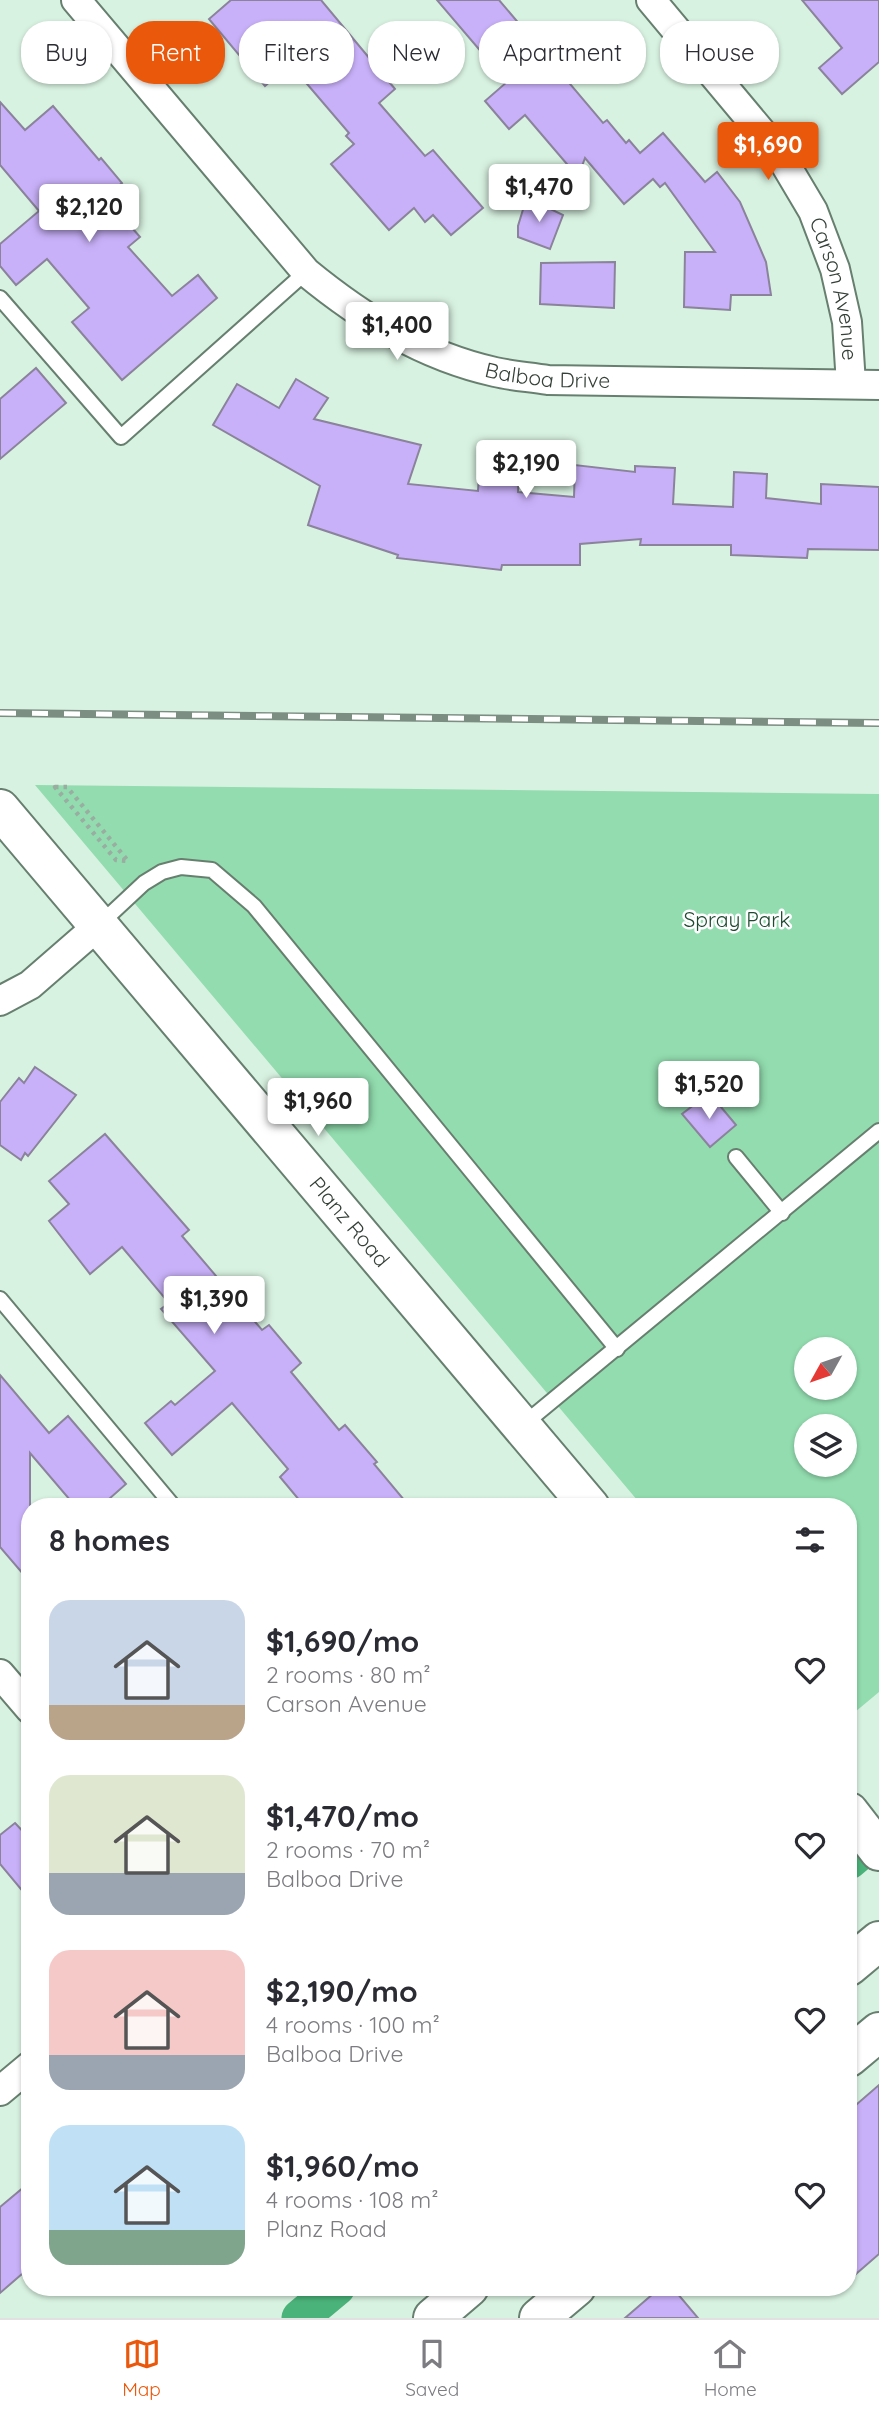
<!DOCTYPE html>
<html lang="en">
<head>
<meta charset="utf-8">
<style>
  body { margin:0; font-family:Quicksand,sans-serif; background:#f7f7f7; color:#2b2b33; height:100vh; display:flex; flex-direction:column; font-size:26px; white-space:nowrap }
  * { box-sizing:border-box; margin:0 }
  p { font-size:23px; color:#7c7c81 }
  .icon { flex:none; width:38px; height:38px; fill:none; stroke:currentColor; stroke-width:2; stroke-linecap:round; stroke-linejoin:round }
  .map { position:relative; flex:1; overflow:hidden }
  .side { position:absolute; left:21px; top:1498px; width:836px; height:798px; display:flex; flex-direction:column; background:#fff; border-radius:28px; box-shadow:0 2px 5px #0004 }
  .side>* { flex:none }
  .banner { position:absolute; left:21px; top:21px; width:838px; height:63px; display:flex; gap:14px }
  .needle { width:46px; rotate:230deg }
  .controls { position:absolute; left:794px; top:1337px; display:grid; gap:14px }
  .controls a { display:grid; place-items:center; width:63px; height:63px; border-radius:50%; background:#fff; box-shadow:0 2px 5px #0004; font-size:35px }
  .price { position:absolute; translate:-50% -60px; padding:0 16px; border-radius:7px; background:#fff; color:#222; font-size:23px; line-height:46px; filter:drop-shadow(0 2px 4px #0008) }
  .price::after { content:''; position:absolute; left:50%; top:42px; width:21px; height:16px; margin-left:-10px; background:inherit; clip-path:polygon(0 0,100% 0,50% 100%) }
  .price.on { background:#ea580c; color:#fff }
  ul { padding:0; list-style:none }
  li { display:flex; align-items:center; gap:21px; height:175px; padding:0 28px }
  li span { display:grid; place-items:center; flex:none; width:196px; height:140px; border-radius:21px; color:#555 }
  li>.icon { margin-inline-start:auto }
  span .icon { width:84px; height:84px; fill:#fffc; stroke-width:1 }
  li b { font-size:30px }
  h2 { display:flex; justify-content:space-between; align-items:center; height:84px; padding:0 28px; font-size:30px }
  .pill { padding:0 24px; border-radius:28px; background:#fff; box-shadow:0 2px 5px #0004; font-size:24px; line-height:63px }
  .pill.on { background:#ea580c; color:#fff }
  .menu { display:flex; justify-content:space-around; align-items:center; height:98px; border-top:2px solid #e1e1e2; background:#fff; font-size:19px; color:#7c7c81 }
  .menu a { display:grid; justify-items:center; gap:4px }
  .menu .on { color:#ea580c }
  .map>svg:first-child { display:block }
</style>
</head>
<body>
<div class="map">
<svg width="879" height="2318" viewBox="0 0 879 2318">
  <rect width="100%" height="100%" fill="#d8f2e1"/>
  <path fill="#92dcaf" fill-rule="evenodd" d="M35,785L879,794V1692L849,1717V1507H643ZM807,1349H845V1388H807ZM807,1426H845V1465H807Z"/>
  <g fill="none" stroke-linecap="round" stroke-linejoin="round">
    <g stroke="#4ab37a" stroke-width="37">
      <polyline points="849,1861 879,1836"/>
      <polyline points="300,2318 337,2287"/>
    </g>
  </g>
  <g fill="#c9b1f9" stroke="#8a839b" stroke-width="2">
    <polygon points="231,0 321,0 395,89 379,103 425,156 433,150 483,208 451,235 433,215 425,222 414,208 389,230 331,164 354,144 346,136 349,133 290,64 265,86 209,19"/>
    <polygon points="437,0 499,0 603,123 607,120 626,143 629,140 640,153 663,133 705,182 717,172 740,202 766,262 771,295 731,295 730,310 684,307 685,252 715,252 665,183 660,187 653,179 624,204 585,158 578,177 525,115 509,129 485,101 507,82"/>
    <polygon points="802,0 879,0 879,62 842,94 819,68 842,48"/>
    <polygon points="0,102 25,130 53,106 99,160 101,158 122,183 105,197 140,237 128,247 172,296 198,275 217,298 122,380 72,322 89,308 47,259 16,285 0,266 0,244 39,211 0,165"/>
    <polygon points="525,203 538,203 563,215 550,249 518,237 518,226"/>
    <polygon points="615,262 614,308 540,304 541,263"/>
    <polygon points="36,368 66,403 0,459 0,399"/>
    <polygon points="296,379 328,398 314,419 421,445 408,484 478,491 480,458 519,463 518,492 574,497 575,465 635,472 635,466 675,468 673,504 733,507 734,472 767,474 766,498 821,504 821,484 879,487 879,550 808,549 807,558 731,555 731,545 640,545 641,539 580,544 580,565 502,565 501,570 397,558 398,555 308,525 320,486 213,425 237,384 279,408"/>
    <polygon points="35,1067 76,1095 28,1156 25,1153 21,1160 0,1145 0,1102 19,1078 24,1083"/>
    <polygon points="703,1098 711,1106 716,1101 736,1125 710,1147 682,1114"/>
    <polygon points="105,1134 189,1230 182,1236 262,1330 269,1325 301,1363 291,1372 339,1430 345,1425 377,1462 374,1464 410,1507 305,1507 280,1477 288,1469 232,1403 172,1455 145,1423 171,1401 175,1405 215,1371 161,1309 169,1303 122,1247 90,1274 49,1221 69,1204 49,1181"/>
    <polygon points="0,1375 49,1433 68,1416 126,1484 100,1507 76,1507 30,1453 30,1582 0,1547"/>
    <polygon points="15,1823 30,1839 30,1900 0,1864 0,1835"/>
    <polygon points="879,2085 879,2254 849,2280 849,2111"/>
    <polygon points="30,2182 30,2267 0,2293 0,2207"/>
    <polygon points="661,2287 672,2287 698,2318 625,2318"/>
  </g>
  <g fill="none" stroke-linecap="round" stroke-linejoin="round">
    <g stroke="#677f6f" stroke-width="18">
      <g id="lane">
        <polyline points="0,298 121,437 306,272"/>
        <polyline points="99,925 144,883 162,872 181,867 212,870 254,906 617,1349"/>
        <polyline points="736,1157 782,1213"/>
        <polyline points="0,1299 174,1507"/>
        <polyline points="524,1424 879,1131"/>
      </g>
    </g>
    <g stroke="#677f6f" stroke-width="32">
      <g id="street">
        <path id="s1" d="M76,0L306,272C362,318 423,356 495,372C512,376 530,377 548,380L879,385"/>
        <path id="s2" d="M651,0L778,152L813,211L835,269L847,322L851,384"/>
        <polyline points="0,1001 30,985 99,925"/>
        <polyline points="0,1674 30,1709"/>
        <polyline points="0,2091 30,2066"/>
      </g>
    </g>
    <g stroke="#677f6f" stroke-width="42">
      <g id="secondary">
        <path id="s3" d="M0,809L590,1507"/>
        <polyline points="849,1812 879,1851"/>
        <polyline points="849,1966 879,1941"/>
        <polyline points="849,2057 879,2032"/>
        <polyline points="433,2318 469,2287"/>
        <polyline points="539,2318 576,2287"/>
      </g>
    </g>
    <polygon stroke="#99ada0" stroke-width="4.5" stroke-dasharray="3.5 5" stroke-linecap="butt" points="55,787 67,787 128,861 116,860"/>
    <use href="#lane" stroke="#fff" stroke-width="14"/>
    <use href="#street" stroke="#fff" stroke-width="28"/>
    <use href="#secondary" stroke="#fff" stroke-width="38"/>
    <g stroke="#7c8d82" stroke-width="8">
      <polyline id="rail" points="0,713 879,723"/>
    </g>
    <use href="#rail" stroke="#fff" stroke-width="5" stroke-dasharray="16" stroke-linecap="butt"/>
  </g>
  <g text-anchor="middle" stroke-width="5" stroke-linejoin="round" paint-order="stroke">
    <g font-size="21" fill="#354039" stroke="#fff">
      <text dy="7" stroke="none"><textPath href="#s2" startOffset="348">Carson Avenue</textPath></text>
      <text dy="7" stroke="none"><textPath href="#s1" startOffset="625">Balboa Drive</textPath></text>
      <text dy="7" stroke="none"><textPath href="#s3" startOffset="541">Planz Road</textPath></text>
    </g>
    <g font-size="21" fill="#1e4931" stroke="#fff">
      <text x="737" y="927">Spray Park</text>
    </g>
  </g>
</svg>
<div class="controls">
<a><svg class="needle" viewBox="-14 -14 28 28"><path d="M0-13l5 13h-10z" fill="#e53935"/><path d="M0 13l5-13h-10z" fill="#7c7c81"/></svg></a>
<a><svg class="icon" aria-label="layers" viewBox="0 0 24 24"><path d="M12 4l9 5-9 5-9-5zM3 14l9 5 9-5"/></svg></a>
</div>
<b class="price on" style="left:768px;top:182px">$1,690</b>
<b class="price" style="left:539px;top:224px">$1,470</b>
<b class="price" style="left:89px;top:244px">$2,120</b>
<b class="price" style="left:397px;top:362px">$1,400</b>
<b class="price" style="left:526px;top:500px">$2,190</b>
<b class="price" style="left:709px;top:1121px">$1,520</b>
<b class="price" style="left:318px;top:1138px">$1,960</b>
<b class="price" style="left:214px;top:1336px">$1,390</b>
<div class="banner">
<a class="pill">Buy</a>
<a class="pill on">Rent</a>
<a class="pill">Filters</a>
<a class="pill">New</a>
<a class="pill">Apartment</a>
<a class="pill">House</a>
</div>
<section class="side">
<h2>8 homes<svg class="icon" aria-label="filters" viewBox="0 0 24 24"><path d="M4 7h16M4 17h16"/><circle cx="9" cy="7" r="2"/><circle cx="15" cy="17" r="2"/></svg></h2>
<ul>
<li><span style="background:linear-gradient(#c9d6e8 75%,#b9a48a 0)"><svg class="icon" aria-label="home" viewBox="0 0 24 24"><path d="M3 11l9-7 9 7M6 9v11h12V9"/></svg></span><div><b>$1,690/mo</b><p>2 rooms · 80 m²</p><p>Carson Avenue</p></div><svg class="icon" aria-label="heart" viewBox="0 0 24 24"><path d="M12 20l-8-8c-3-5 5-10 8-4 3-6 11-1 8 4z"/></svg></li>
<li><span style="background:linear-gradient(#dfe7d0 70%,#9aa5b1 0)"><svg class="icon" aria-label="home" viewBox="0 0 24 24"><path d="M3 11l9-7 9 7M6 9v11h12V9"/></svg></span><div><b>$1,470/mo</b><p>2 rooms · 70 m²</p><p>Balboa Drive</p></div><svg class="icon" aria-label="heart" viewBox="0 0 24 24"><path d="M12 20l-8-8c-3-5 5-10 8-4 3-6 11-1 8 4z"/></svg></li>
<li><span style="background:linear-gradient(#f6c9c9 75%,#9aa5b1 0)"><svg class="icon" aria-label="home" viewBox="0 0 24 24"><path d="M3 11l9-7 9 7M6 9v11h12V9"/></svg></span><div><b>$2,190/mo</b><p>4 rooms · 100 m²</p><p>Balboa Drive</p></div><svg class="icon" aria-label="heart" viewBox="0 0 24 24"><path d="M12 20l-8-8c-3-5 5-10 8-4 3-6 11-1 8 4z"/></svg></li>
<li><span style="background:linear-gradient(#bfe0f5 75%,#7fa58c 0)"><svg class="icon" aria-label="home" viewBox="0 0 24 24"><path d="M3 11l9-7 9 7M6 9v11h12V9"/></svg></span><div><b>$1,960/mo</b><p>4 rooms · 108 m²</p><p>Planz Road</p></div><svg class="icon" aria-label="heart" viewBox="0 0 24 24"><path d="M12 20l-8-8c-3-5 5-10 8-4 3-6 11-1 8 4z"/></svg></li>
</ul>
</section>
</div>
<nav class="menu">
<a class="on"><svg class="icon" aria-label="map" viewBox="0 0 24 24"><path d="M3 6l6-2 6 2 6-2v14l-6 2-6-2-6 2zM9 4v14M15 6v14"/></svg>Map</a>
<a><svg class="icon" aria-label="saved" viewBox="0 0 24 24"><path d="M7 4h10v16l-5-4-5 4z"/></svg>Saved</a>
<a><svg class="icon" aria-label="home" viewBox="0 0 24 24"><path d="M3 11l9-7 9 7M6 9v11h12V9"/></svg>Home</a>
</nav>
</body>
</html>
